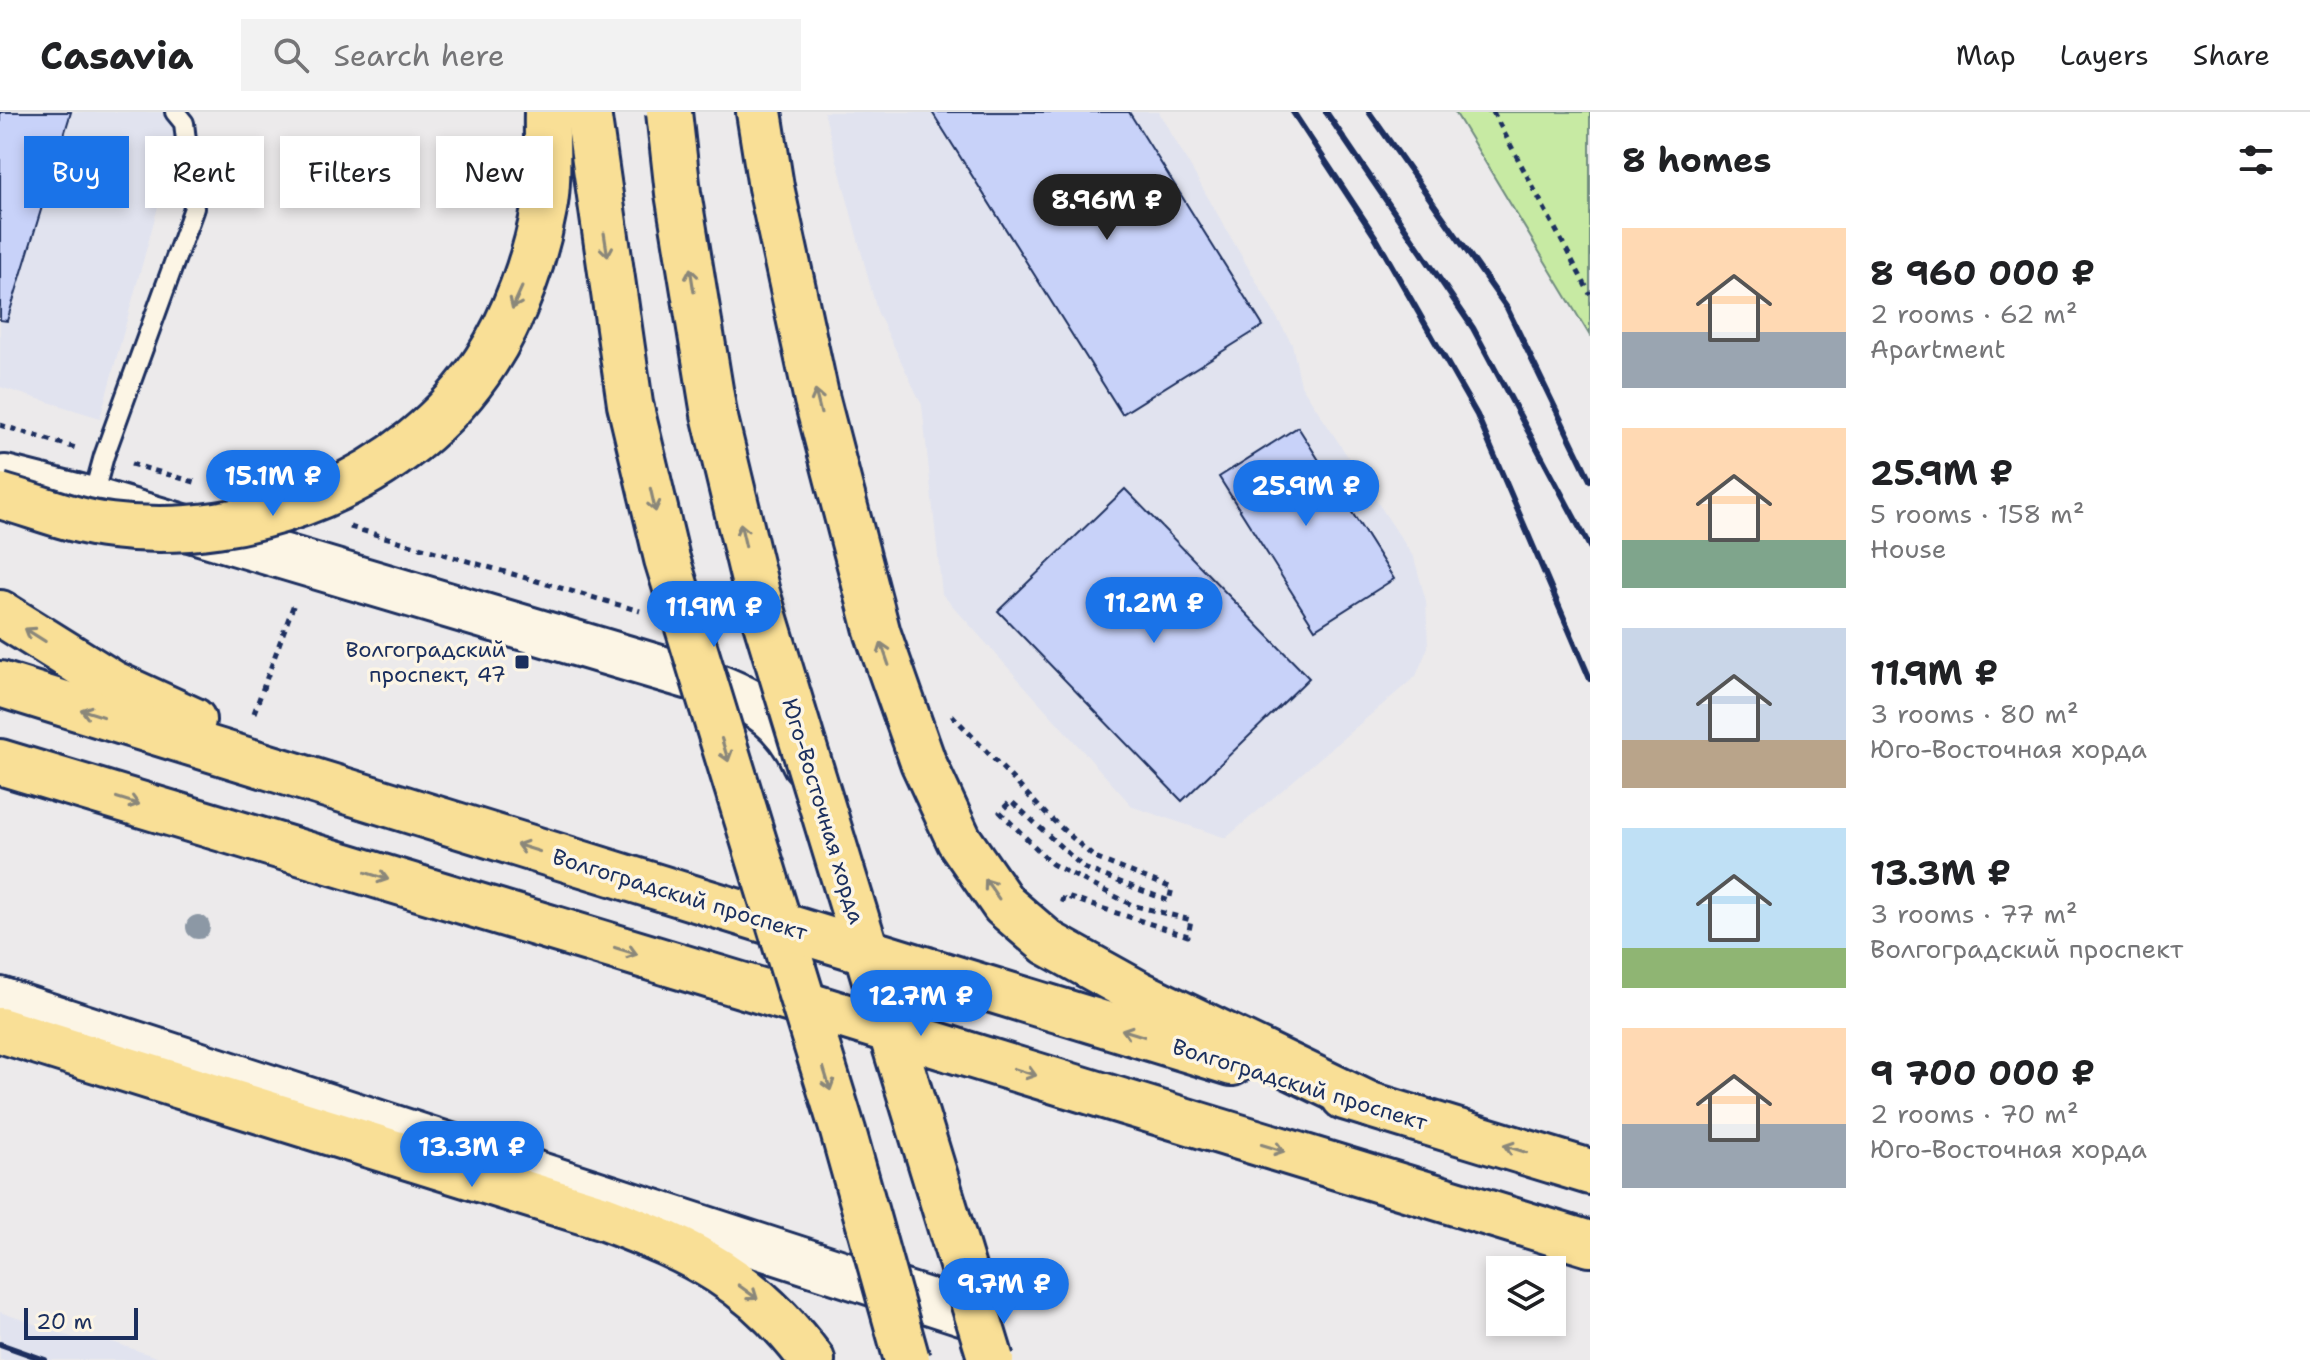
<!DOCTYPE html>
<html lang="en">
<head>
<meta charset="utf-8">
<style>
  body { margin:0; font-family:"Shantell Sans",sans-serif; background:#f2f2f2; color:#202124; height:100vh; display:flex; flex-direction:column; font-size:30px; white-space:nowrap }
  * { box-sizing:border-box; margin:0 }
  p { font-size:26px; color:#757577 }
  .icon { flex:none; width:44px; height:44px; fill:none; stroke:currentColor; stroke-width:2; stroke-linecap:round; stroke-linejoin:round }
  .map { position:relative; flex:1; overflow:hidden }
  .details { display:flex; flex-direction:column; background:#fff; width:720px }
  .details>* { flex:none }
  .hud { position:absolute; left:24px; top:24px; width:760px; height:72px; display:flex; gap:16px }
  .fabs { position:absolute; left:1486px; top:1144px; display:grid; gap:16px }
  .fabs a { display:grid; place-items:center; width:80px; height:80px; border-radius:0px; background:#fff; box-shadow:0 4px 12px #0003; font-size:40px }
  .scale { position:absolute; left:24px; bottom:20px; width:114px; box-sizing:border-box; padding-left:8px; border:4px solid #1b2f5e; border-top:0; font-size:22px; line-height:28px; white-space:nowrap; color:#1b2f5e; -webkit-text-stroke:6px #fcf5e5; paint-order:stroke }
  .price { position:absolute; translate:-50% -68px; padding:0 18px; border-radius:28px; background:#1a73e8; color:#fff; font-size:26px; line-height:52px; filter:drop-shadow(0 2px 4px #0008) }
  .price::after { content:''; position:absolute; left:50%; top:48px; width:24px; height:18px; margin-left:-12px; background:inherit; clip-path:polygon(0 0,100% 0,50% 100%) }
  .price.on { background:#222; color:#fff }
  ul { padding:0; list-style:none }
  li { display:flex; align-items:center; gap:24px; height:200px; padding:0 32px }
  li span { display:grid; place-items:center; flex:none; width:224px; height:160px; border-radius:0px; color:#555 }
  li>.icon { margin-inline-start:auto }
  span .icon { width:96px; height:96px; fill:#fffc; stroke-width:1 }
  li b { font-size:34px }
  h2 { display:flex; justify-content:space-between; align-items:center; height:96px; padding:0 32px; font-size:34px }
  .tag { padding:0 28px; border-radius:0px; background:#fff; box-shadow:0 4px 12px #0003; font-size:28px; line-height:72px }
  .tag.on { background:#1a73e8; color:#fff }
  header { display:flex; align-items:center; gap:48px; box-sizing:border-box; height:112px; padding:0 40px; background:#fff; border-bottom:2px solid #e0e0e0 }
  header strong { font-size:38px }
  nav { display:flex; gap:44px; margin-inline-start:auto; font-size:28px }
  .search { width:560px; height:72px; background:#f2f2f2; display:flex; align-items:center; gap:20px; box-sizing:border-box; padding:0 28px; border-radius:0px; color:#757577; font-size:30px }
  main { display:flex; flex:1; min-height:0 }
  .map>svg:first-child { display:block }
</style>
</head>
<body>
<header>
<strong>Casavia</strong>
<div class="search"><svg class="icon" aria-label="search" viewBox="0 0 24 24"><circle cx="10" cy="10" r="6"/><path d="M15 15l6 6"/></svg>Search here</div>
<nav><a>Map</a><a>Layers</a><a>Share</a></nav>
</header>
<main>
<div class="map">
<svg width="1590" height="1248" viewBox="0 0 1590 1248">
  <rect width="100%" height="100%" fill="#eceaeb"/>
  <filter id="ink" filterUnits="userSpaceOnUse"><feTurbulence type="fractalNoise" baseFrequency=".0125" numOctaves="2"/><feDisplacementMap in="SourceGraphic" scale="16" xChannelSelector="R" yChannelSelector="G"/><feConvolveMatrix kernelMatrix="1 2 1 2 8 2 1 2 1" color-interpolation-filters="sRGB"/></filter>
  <g filter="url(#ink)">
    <g fill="#e1e3ef">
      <polygon points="0,0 184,0 100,306 0,275"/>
      <polygon points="824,0 1159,0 1292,232 1301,273 1414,446 1426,489 1428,535 1416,564 1226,726 1133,695 942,482 922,293 877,199"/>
      <polygon points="0,1200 80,1228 104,1227 165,1248 0,1248"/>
    </g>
    <polygon fill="#c7eaa3" stroke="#718c80" stroke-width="2" points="1455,0 1590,0 1590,224"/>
    <g fill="#c8d2f9" stroke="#1b2f5e" stroke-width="2">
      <polygon points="0,0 71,0 7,209 0,208"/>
      <polygon points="932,0 1129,0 1263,214 1122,302"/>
      <polygon points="1298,315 1394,467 1315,517 1219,365"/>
      <polygon points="1125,377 1309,566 1182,689 998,499"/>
    </g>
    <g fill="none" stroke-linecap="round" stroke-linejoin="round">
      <g stroke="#1b2f5e" stroke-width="24">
        <polyline id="lane" points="92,388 104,344 194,96 184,11 175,0"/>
      </g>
      <g stroke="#1b2f5e" stroke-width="50">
        <g id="secondary">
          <path d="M5,366L92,388L697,567C745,584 784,601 805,651"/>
          <polyline points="0,888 965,1201"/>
        </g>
      </g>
      <g stroke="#1b2f5e" stroke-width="50">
        <g id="primary">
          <polyline points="759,0 771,75 817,288 878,522 923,650 959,728 1004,793 1048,831 1138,881 1370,993"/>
          <polyline points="0,501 112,571 193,608"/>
          <polyline points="0,572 790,816"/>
          <polyline points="0,650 811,894"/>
          <polyline points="927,858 1232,951"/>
          <path d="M0,918L604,1106C694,1140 753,1168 812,1248"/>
          <polyline points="950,937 1590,1132"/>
          <polyline points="1344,985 1590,1060"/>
        </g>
      </g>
      <g stroke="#1b2f5e" stroke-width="5" stroke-dasharray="6 6" stroke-linecap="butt">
        <polyline points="1493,0 1590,182"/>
        <polyline points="0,313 79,337"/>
        <polyline points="131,352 198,371"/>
        <polyline points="350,415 640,499"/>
        <polyline points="254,601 295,489"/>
        <polyline points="952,603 1046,702 1095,746 1172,776 1169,789 1084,756 1011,689 1000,700 1052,752 1132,793 1191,808 1188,824 1064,784 1061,791"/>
      </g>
      <use href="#lane" stroke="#fcf5e5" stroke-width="18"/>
      <use href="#secondary" stroke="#fcf5e5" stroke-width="44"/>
      <use href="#primary" stroke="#f9df96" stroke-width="44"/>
      <g stroke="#1b2f5e" stroke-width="6">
        <polyline points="1293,0 1376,126 1477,303 1590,567"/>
        <polyline points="1326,0 1473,216 1590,435"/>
        <polyline points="1369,0 1507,196 1590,368"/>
        <polyline points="0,1232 45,1248"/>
      </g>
      <g stroke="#1b2f5e" stroke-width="50" stroke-linecap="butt">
        <g id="primary-bridge">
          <polyline points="588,0 630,292 667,447 843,1019 907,1248"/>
          <polyline points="669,0 678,81 714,302 757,481 991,1248"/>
          <path d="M0,384C36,394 74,410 111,414C251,432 408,370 486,249C514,206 535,148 544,97C550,66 546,31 547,0"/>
          <polyline points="790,816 927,858"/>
          <polyline points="811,894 950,937"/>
        </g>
      </g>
      <use href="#primary-bridge" stroke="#f9df96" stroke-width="44"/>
    </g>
    <circle fill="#8c98a5" cx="198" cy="815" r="12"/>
    <defs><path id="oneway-shaft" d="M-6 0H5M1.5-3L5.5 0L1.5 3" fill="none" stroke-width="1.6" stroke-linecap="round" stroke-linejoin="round" transform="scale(2)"/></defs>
    <g stroke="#8a877a">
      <use href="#oneway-shaft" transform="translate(606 133) rotate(81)"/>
      <use href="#oneway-shaft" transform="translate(692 168) rotate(-99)"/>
      <use href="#oneway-shaft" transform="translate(517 186) rotate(114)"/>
      <use href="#oneway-shaft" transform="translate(818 290) rotate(-104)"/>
      <use href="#oneway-shaft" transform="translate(653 388) rotate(77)"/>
      <use href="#oneway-shaft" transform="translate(743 423) rotate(-103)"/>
      <use href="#oneway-shaft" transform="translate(35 523) rotate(-148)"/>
      <use href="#oneway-shaft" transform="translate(885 542) rotate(-109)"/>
      <use href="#oneway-shaft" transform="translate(92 601) rotate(-163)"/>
      <use href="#oneway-shaft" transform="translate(725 638) rotate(73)"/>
      <use href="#oneway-shaft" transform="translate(128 689) rotate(17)"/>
      <use href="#oneway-shaft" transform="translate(528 736) rotate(-163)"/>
      <use href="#oneway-shaft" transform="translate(377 764) rotate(17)"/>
      <use href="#oneway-shaft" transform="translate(992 777) rotate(-125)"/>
      <use href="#oneway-shaft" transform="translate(626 839) rotate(17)"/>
      <use href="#oneway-shaft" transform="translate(1133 921) rotate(-163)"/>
      <use href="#oneway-shaft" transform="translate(1025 960) rotate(17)"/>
      <use href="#oneway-shaft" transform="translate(827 967) rotate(73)"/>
      <use href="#oneway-shaft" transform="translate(1273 1036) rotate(17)"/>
      <use href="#oneway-shaft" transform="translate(1515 1037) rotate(-163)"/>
      <use href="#oneway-shaft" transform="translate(748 1180) rotate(36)"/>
    </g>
  </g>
  <rect fill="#1b2f5e" stroke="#fcf5e5" stroke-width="3" x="514" y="542" width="16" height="16" rx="4"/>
  <g text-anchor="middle" stroke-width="7" stroke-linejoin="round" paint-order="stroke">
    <g font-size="22" fill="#1b2f5e" stroke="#fcf5e5" text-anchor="end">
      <text x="506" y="545">Волгоградский<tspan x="506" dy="25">проспект, 47</tspan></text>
    </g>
    <g font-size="22" fill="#1b2f5e" stroke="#fcf5e5">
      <text transform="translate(824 699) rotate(73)" y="8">Юго-Восточная хорда</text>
      <text transform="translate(680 782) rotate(17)" y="8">Волгоградский проспект</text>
      <text transform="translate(1300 972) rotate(17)" y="8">Волгоградский проспект</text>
    </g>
  </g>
</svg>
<div class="fabs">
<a><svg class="icon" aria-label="layers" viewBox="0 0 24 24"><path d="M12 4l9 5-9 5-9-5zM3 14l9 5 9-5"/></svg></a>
</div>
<div class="scale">20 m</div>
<b class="price on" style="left:1107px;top:130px">8.96M ₽</b>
<b class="price" style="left:273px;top:406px">15.1M ₽</b>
<b class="price" style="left:1306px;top:416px">25.9M ₽</b>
<b class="price" style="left:1154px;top:533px">11.2M ₽</b>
<b class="price" style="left:714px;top:537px">11.9M ₽</b>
<b class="price" style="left:921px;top:926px">12.7M ₽</b>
<b class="price" style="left:472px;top:1077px">13.3M ₽</b>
<b class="price" style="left:1004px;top:1214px">9.7M ₽</b>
<div class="hud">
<a class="tag on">Buy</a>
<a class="tag">Rent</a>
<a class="tag">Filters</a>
<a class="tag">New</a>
</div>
</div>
<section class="details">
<h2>8 homes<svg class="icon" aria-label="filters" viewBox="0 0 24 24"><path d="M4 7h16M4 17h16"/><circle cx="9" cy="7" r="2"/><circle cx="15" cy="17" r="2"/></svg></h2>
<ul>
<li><span style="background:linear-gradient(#ffd9b3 65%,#9aa5b1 0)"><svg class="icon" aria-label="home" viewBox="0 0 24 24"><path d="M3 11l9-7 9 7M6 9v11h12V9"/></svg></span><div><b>8 960 000 ₽</b><p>2 rooms · 62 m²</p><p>Apartment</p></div></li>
<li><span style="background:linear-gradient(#ffd9b3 70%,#7fa58c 0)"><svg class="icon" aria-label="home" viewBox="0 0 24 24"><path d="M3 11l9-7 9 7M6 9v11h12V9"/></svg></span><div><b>25.9M ₽</b><p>5 rooms · 158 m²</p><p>House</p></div></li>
<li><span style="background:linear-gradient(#c9d6e8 70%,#b9a48a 0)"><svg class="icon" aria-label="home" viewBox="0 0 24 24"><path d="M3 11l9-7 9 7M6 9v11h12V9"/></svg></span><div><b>11.9M ₽</b><p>3 rooms · 80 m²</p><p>Юго-Восточная хорда</p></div></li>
<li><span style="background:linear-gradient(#bfe0f5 75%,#8fb573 0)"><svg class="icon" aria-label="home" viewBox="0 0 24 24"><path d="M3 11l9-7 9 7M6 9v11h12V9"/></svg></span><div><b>13.3M ₽</b><p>3 rooms · 77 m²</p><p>Волгоградский проспект</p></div></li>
<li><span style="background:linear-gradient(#ffd9b3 60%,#9aa5b1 0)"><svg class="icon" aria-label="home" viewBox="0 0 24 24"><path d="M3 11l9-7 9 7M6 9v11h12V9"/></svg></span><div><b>9 700 000 ₽</b><p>2 rooms · 70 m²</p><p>Юго-Восточная хорда</p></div></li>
</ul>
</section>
</main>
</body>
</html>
